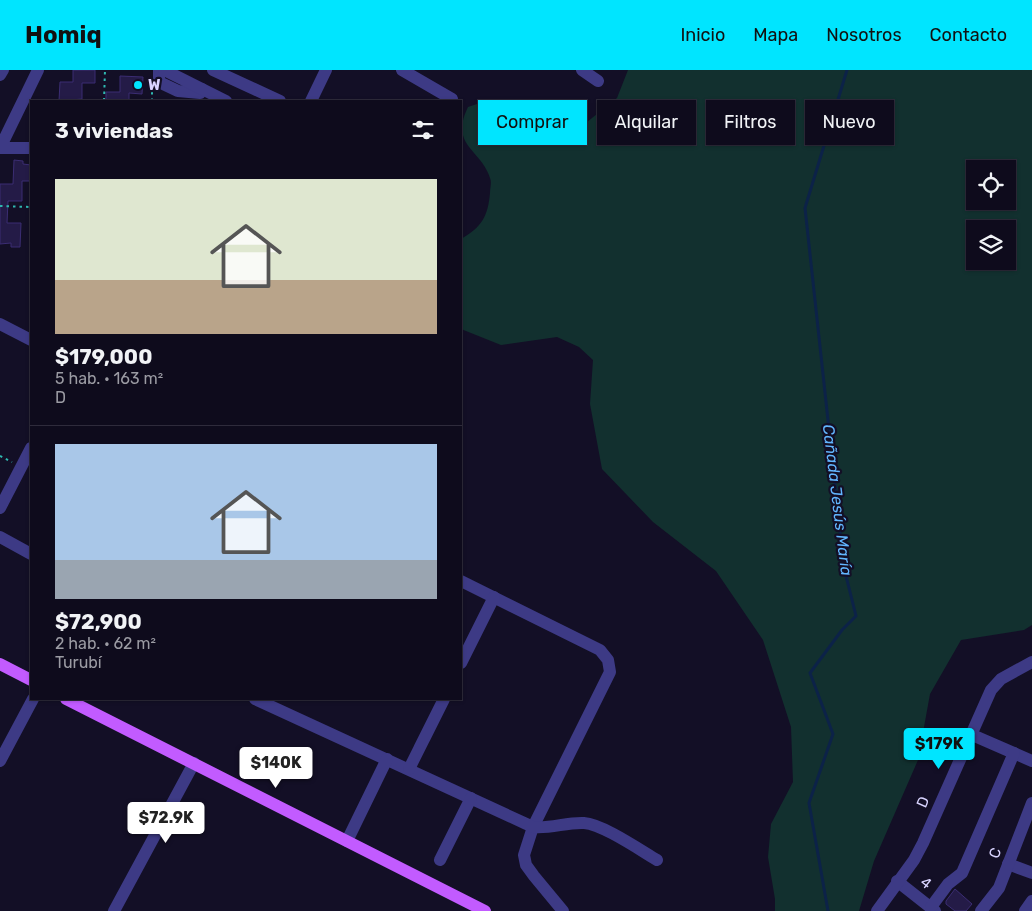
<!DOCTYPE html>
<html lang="es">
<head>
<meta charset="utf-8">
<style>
  body { margin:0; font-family:Rubik,sans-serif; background:#1c1929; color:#f1f3f6; height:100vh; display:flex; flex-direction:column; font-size:19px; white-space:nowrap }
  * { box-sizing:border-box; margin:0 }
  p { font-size:16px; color:#9b9ba3 }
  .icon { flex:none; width:28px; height:28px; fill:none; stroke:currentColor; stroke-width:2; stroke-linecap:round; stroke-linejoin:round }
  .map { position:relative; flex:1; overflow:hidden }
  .details { position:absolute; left:30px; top:30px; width:432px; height:600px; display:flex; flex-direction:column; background:#0e0b1c; border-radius:0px; box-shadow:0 1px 4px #0004,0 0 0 1px #2e2b3b }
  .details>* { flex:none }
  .banner { position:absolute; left:478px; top:30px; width:475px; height:45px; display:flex; gap:10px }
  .tools { position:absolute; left:966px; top:90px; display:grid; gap:10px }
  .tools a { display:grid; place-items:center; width:50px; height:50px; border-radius:0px; background:#0e0b1c; box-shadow:0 1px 4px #0004,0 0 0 1px #2e2b3b; font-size:25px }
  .price { position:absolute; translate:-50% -42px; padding:0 11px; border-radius:5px; background:#fff; color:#222; font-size:16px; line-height:32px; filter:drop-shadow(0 1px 2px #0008) }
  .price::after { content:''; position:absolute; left:50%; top:30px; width:15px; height:11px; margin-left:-8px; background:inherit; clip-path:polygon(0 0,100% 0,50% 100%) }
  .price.current { background:#00e5ff; color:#111 }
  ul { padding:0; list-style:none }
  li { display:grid; align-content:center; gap:10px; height:265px; padding:0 25px }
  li+li { border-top:1px solid #2e2b3b }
  li span { display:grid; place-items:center; height:155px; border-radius:0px; color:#555 }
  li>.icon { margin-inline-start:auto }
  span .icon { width:90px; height:90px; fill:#fffc; stroke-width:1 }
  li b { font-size:21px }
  h2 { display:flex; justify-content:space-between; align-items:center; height:60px; padding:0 25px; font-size:21px }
  .pill { padding:0 18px; border-radius:0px; background:#0e0b1c; box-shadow:0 1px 4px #0004,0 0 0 1px #2e2b3b; font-size:18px; line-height:45px }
  .pill.current { background:#00e5ff; color:#111 }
  header { display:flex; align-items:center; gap:30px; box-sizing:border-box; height:70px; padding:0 25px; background:#00e5ff; color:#111 }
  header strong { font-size:24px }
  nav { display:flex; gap:28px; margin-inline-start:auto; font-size:18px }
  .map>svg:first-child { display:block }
</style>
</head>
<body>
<header>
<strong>Homiq</strong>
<nav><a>Inicio</a><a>Mapa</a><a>Nosotros</a><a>Contacto</a></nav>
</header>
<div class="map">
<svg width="1032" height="841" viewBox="0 0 1032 841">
  <rect width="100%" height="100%" fill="#130f26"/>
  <path fill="#12302f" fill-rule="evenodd" d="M628,0H1032V555L1024,560L961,570L930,624L918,690L874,791L859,841H775V829L768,787L771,754L793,712L791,657L763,570L716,501L653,452L602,399L590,334L593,290L579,277L557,267L501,275L461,259V169C482,157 488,146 490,123C490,118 492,112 490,108C481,79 449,76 468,37L480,33L521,39L554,60H577L617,28ZM975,99H1008V131H975ZM975,159H1008V191H975Z"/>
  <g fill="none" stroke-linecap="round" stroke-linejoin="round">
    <polyline stroke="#0c2248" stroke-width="3" points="828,841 809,733 833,664 810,603 842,560 856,546 844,498 805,138 847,0"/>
  </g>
  <g fill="#241b47" stroke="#3b2d73">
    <polygon points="73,0 95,0 95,13 82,13 82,29 59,31 60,12 73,12"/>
    <polygon points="120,6 143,7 142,24 129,23 129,31 106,31 106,22 120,22"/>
    <polygon points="14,90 23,91 23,94 31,95 31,111 22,111 22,131 8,131 7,153 21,153 20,177 11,177 11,173 0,174 0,114 13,114"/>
    <polygon points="955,819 972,834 966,841 955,841 946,834 946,831"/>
  </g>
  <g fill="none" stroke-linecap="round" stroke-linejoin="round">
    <g stroke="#2fb8b0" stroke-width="2" stroke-dasharray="2.5 4" stroke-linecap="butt">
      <polyline points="85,31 104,31 105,0"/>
      <polyline points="152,31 152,21"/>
      <polyline points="0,136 31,137"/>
      <polyline points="0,386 12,392"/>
    </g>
    <g stroke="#3d3a85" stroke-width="12">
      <polyline points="159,0 159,12 178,21 200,23 202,19"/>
      <polyline points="164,0 226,31"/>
      <polyline points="213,0 280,31"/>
      <polyline points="402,0 452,29"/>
      <polyline points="582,0 598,11"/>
      <polyline points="0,5 3,0"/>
      <polyline points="311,31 326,0"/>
      <polyline points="0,78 38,0"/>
      <polyline points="0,78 31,78"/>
      <polyline points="0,254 31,270"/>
      <polyline points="0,438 31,378"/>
      <polyline points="0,467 31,484"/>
      <polyline points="461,511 600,580 608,590 610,602 533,757 524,785 526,795 534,806 563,841"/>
      <polyline points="461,593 494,527"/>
      <path d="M255,629L533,757C550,759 567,752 584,753C602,754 640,780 657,790"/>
      <polyline points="970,664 1032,691"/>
      <polyline points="0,691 33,629"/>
      <polyline points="409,699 444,629"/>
      <polyline points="347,771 387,689"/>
      <polyline points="440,790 471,728"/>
      <polyline points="1008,794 1032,803"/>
      <polyline points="897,811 935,841"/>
      <polyline points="931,837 948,814 962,803 1014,683"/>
      <polyline points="114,841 194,693"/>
      <polyline points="877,841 914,790 923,773 991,620 1001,609 1032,592"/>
      <polyline points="981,841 999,818 1032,733"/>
      <polyline points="1025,841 1032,831"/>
    </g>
    <g stroke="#c25bff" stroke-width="12">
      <polyline points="0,594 31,610"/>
      <polyline points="66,629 485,841"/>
    </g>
  </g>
  <circle fill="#00e5ff" stroke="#130f26" stroke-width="2" cx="138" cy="15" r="5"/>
  <g text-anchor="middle" stroke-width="4.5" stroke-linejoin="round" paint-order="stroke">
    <g font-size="15" font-weight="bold" fill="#d9d4ff" stroke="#130f26" text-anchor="start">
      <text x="148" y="20">W</text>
    </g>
    <g font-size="15" fill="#d9d4ff" stroke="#130f26">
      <text transform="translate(923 732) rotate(-67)" y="5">D</text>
      <text transform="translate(995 783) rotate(-69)" y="5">C</text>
      <text transform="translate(926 813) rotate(38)" y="5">4</text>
    </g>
    <g font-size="16" font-style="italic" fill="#62b6ff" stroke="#130f26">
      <text transform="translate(838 430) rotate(83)" y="6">Cañada Jesús María</text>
    </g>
  </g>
</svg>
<div class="tools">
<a><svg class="icon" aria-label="locate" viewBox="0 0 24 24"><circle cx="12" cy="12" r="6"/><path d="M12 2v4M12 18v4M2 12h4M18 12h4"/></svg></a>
<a><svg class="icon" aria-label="layers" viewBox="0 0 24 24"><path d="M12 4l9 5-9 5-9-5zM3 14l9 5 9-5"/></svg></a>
</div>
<b class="price current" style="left:939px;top:700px">$179K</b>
<b class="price" style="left:276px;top:719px">$140K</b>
<b class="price" style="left:166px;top:774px">$72.9K</b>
<div class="banner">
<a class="pill current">Comprar</a>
<a class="pill">Alquilar</a>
<a class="pill">Filtros</a>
<a class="pill">Nuevo</a>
</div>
<section class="details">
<h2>3 viviendas<svg class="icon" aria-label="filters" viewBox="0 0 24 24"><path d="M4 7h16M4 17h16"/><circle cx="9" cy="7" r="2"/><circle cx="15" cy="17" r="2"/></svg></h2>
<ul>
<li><span style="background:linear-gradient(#dfe7d0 65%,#b9a48a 0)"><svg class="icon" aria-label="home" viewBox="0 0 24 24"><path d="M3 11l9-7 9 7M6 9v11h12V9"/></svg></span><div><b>$179,000</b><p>5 hab. · 163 m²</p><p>D</p></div></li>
<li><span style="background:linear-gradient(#a9c7e8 75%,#9aa5b1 0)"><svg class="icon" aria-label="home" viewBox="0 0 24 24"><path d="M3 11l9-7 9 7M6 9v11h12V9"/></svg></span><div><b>$72,900</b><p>2 hab. · 62 m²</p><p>Turubí</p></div></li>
</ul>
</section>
</div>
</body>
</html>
